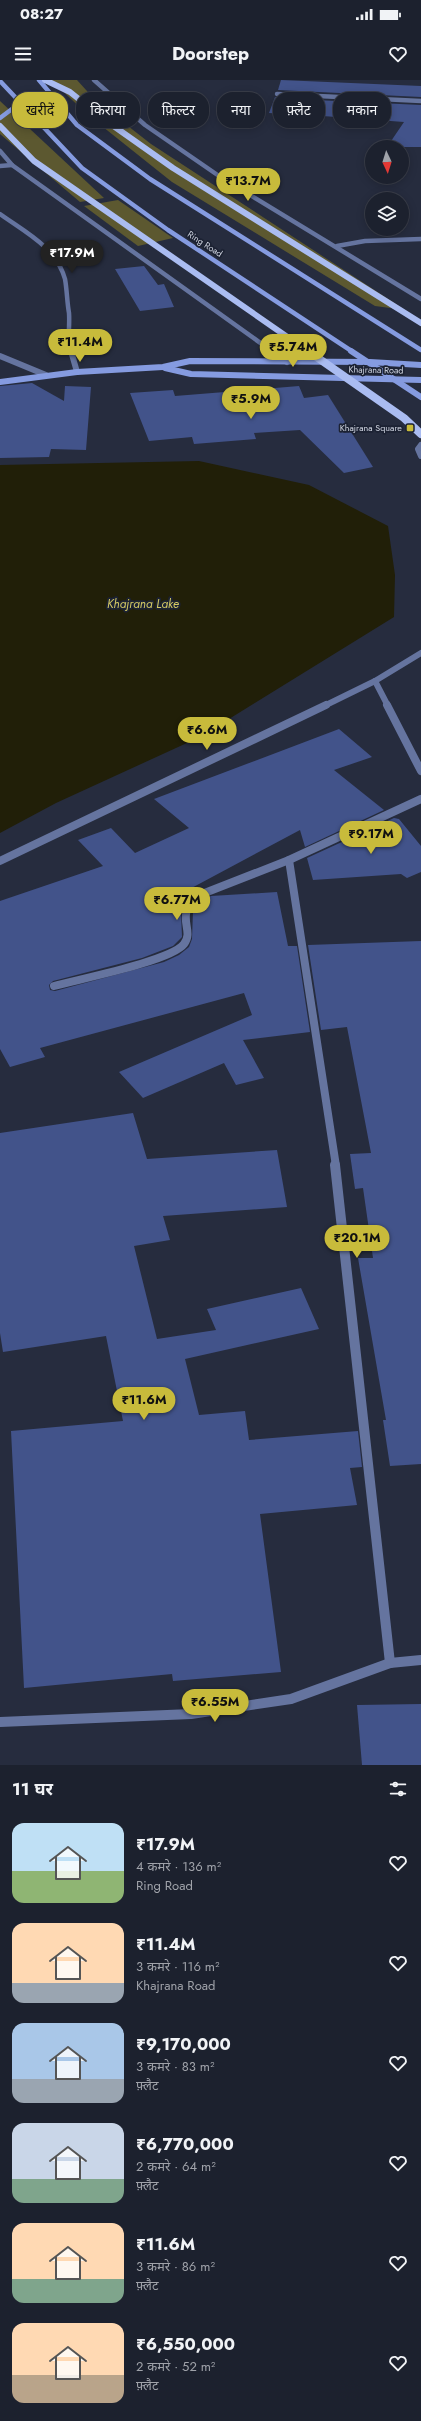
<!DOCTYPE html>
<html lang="hi">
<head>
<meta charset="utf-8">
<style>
  body { margin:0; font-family:Jost,"Noto Sans Devanagari",sans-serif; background:#252936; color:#f1f3f6; height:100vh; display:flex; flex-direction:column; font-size:15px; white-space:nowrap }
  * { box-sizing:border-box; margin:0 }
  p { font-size:13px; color:#a0a3aa }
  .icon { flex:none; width:22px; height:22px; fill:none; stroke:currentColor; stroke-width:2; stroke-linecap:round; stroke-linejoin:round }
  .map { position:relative; height:1685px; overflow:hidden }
  .sheet { display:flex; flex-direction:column; background:#1c212e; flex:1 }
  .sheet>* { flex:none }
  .banner { position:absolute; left:12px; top:12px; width:397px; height:36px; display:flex; gap:8px }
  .needle { width:26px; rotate:176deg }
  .tools { position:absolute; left:365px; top:60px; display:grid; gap:8px }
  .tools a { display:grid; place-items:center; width:44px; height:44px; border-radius:50%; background:#1c212e; box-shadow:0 2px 10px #0003,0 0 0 1px #3a3e4a; font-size:20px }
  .price { position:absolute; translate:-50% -34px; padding:0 9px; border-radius:14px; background:#c8bb3b; color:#111; font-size:13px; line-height:26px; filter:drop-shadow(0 1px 2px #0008) }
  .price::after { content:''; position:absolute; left:50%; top:24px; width:12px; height:9px; margin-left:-6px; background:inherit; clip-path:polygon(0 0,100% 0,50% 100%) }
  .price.current { background:#222; color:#fff }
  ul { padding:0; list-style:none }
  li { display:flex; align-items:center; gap:12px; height:100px; padding:0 12px }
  li span { display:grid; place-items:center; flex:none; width:112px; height:80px; border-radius:12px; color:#555 }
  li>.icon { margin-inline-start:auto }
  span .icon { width:48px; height:48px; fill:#fffc; stroke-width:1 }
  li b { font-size:17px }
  h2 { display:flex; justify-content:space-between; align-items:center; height:48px; padding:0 12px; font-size:17px }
  .tag { padding:0 14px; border-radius:16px; background:#1c212e; box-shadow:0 2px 10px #0003,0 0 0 1px #3a3e4a; font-size:14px; line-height:36px }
  .tag.current { background:#c8bb3b; color:#111 }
  .status { display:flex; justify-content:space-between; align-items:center; height:28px; padding:0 20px; background:#1c212e; direction:ltr }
  .status svg { height:11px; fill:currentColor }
  header { display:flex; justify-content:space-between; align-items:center; height:52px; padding:0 12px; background:#1c212e; font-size:18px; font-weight:700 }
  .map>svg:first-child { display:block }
</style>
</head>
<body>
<div class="status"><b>08:27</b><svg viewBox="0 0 49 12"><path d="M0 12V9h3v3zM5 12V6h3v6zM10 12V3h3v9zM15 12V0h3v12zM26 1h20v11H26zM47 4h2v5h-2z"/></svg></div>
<header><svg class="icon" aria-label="menu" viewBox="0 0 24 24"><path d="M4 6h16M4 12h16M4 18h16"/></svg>Doorstep<svg class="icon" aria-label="heart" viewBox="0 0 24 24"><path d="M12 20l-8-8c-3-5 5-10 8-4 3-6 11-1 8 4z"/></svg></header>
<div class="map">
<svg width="421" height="1685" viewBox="0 0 421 1685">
  <rect width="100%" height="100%" fill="#262c3e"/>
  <g fill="#5c5830">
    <polygon points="51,0 77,0 96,21 151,64 405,230 375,226 172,102 88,35"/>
    <polygon points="0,21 104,118 80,122 0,54"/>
    <polygon points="118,120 173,158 138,166 84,126"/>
  </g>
  <polygon fill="#211f08" points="199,381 309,405 388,446 395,495 394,537 200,657 56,723 0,753 0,385"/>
  <g fill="#42538a">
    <polygon points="281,0 421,6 421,17 278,10"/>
    <polygon points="275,17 277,18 307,19 301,35 269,33"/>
    <polygon points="315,20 421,25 421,67 387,67 404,42 309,35"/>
    <polygon points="144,186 158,205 164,204 174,227 140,231 115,189"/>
    <polygon points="32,303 64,321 65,306 91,307 86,370 51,369 49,377 0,378 0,306"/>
    <polygon points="299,306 304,318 328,315 373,387 344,393 300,350 254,353 256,359 194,364 192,357 149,361 130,313 173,310 175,316"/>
    <polygon points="339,649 372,677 334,690 384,730 305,767 300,750 171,819 189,818 181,833 182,857 173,866 142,878 53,901 49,905 50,910 55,911 164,882 179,875 189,867 192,859 193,831 205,819 211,816 277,812 288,866 297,866 310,952 243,960 264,998 236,1005 224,983 143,1018 119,992 252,935 244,913 40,968 45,977 10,987 0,969 0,821 103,786 78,760 111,748 135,773 189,748 154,719"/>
    <polygon points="394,738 399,739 421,766 421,792 407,798 401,794 313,800 307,778"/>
    <polygon points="421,861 421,1384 390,1386 383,1340 386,1340 358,1178 373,1178 363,1108 355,1109 350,1074 371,1073 347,947 321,950 308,865"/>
    <polygon points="133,1033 147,1079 277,1070 287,1127 163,1136 170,1160 134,1166 157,1259 216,1250 207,1229 301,1208 319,1249 185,1279 199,1335 245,1331 249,1360 358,1351 362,1387 350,1388 357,1425 260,1434 281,1592 173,1601 172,1594 24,1608 11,1351 123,1341 106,1256 3,1272 0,1253 0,1053"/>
    <polygon points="421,1624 421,1685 362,1685 357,1625"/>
  </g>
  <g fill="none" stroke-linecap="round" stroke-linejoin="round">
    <g stroke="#65749f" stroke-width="4.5">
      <polyline points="277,14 421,21"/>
      <polyline points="304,37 312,16"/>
      <polyline points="0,86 12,85"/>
      <path d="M0,134C25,152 56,167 65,199C67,210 67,222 69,233C70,246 67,259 71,272"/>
      <polyline points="337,166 365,161 421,159"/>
    </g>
    <g stroke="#65749f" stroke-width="6">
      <polyline points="71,271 77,292"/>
      <polyline points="0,276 46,295"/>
      <polyline points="375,601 388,626"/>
      <polyline points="324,626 375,601 421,573"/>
    </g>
    <g stroke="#65749f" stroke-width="8">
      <polyline points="387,625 421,691"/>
      <polyline points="289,780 336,1086"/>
      <polyline points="0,781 326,625"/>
      <path d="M54,906C79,899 171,881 184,864C196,849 171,834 202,814L289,780L421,719"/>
    </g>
    <g stroke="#65749f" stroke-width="10">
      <polyline points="335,1085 390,1583"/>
      <polyline points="0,1642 191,1634 291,1619 390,1583 421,1580"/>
    </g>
    <g stroke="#65749f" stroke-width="4.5">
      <polyline points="94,0 145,45 219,96 421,219"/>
      <polyline points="0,71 12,85 273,272"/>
    </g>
    <g stroke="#65749f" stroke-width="6">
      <polyline points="272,271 287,282"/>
      <polyline points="421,365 418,369 421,376"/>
    </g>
    <g stroke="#859be0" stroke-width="4.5">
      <polyline points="39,0 77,45 150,99 421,270"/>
      <polyline points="0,1 82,88 168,150 353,272"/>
      <polyline points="0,38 20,23"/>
    </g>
    <g stroke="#859be0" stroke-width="6">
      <polyline points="351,271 421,317"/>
      <polyline points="165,288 191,294 421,300"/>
      <polyline points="0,302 77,292 163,287 190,281 370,282 421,285"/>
    </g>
    <g stroke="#aabcf1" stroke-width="6">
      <polyline points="45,0 70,12 105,40 173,88 421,243"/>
      <polyline points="0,46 34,81 309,272"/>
    </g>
    <polyline stroke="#aabcf1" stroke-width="8" points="308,271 404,338 421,354"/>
  </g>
  <rect fill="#c8bb3b" stroke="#1c2233" stroke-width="1.5" x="406" y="344" width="8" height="8" rx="2"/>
  <g text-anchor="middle" stroke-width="3.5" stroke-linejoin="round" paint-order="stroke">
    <g font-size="9" fill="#cfd4e0" stroke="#1c2233">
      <text transform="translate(205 164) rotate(33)" y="3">Ring Road</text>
      <text transform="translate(376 290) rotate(1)" y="3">Khajrana Road</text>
    </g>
    <g font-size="9" fill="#cfd4e0" stroke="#1c2233" text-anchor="end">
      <text x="402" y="351">Khajrana Square</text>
    </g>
    <g font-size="12" font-style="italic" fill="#d3c863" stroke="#1c2233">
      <text x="143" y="528">Khajrana Lake</text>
    </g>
  </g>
</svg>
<div class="tools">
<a><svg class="needle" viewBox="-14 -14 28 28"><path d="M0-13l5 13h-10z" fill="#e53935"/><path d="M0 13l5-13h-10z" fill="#a0a3aa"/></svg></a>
<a><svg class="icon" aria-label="layers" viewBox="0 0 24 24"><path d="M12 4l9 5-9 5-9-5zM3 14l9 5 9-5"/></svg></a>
</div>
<b class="price" style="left:248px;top:122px">₹13.7M</b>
<b class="price current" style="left:72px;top:194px">₹17.9M</b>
<b class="price" style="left:80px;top:283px">₹11.4M</b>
<b class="price" style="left:293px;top:288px">₹5.74M</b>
<b class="price" style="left:251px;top:340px">₹5.9M</b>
<b class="price" style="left:207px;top:671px">₹6.6M</b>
<b class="price" style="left:371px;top:775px">₹9.17M</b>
<b class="price" style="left:177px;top:841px">₹6.77M</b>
<b class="price" style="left:357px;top:1179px">₹20.1M</b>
<b class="price" style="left:144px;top:1341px">₹11.6M</b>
<b class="price" style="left:215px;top:1643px">₹6.55M</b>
<div class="banner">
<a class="tag current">खरीदें</a>
<a class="tag">किराया</a>
<a class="tag">फ़िल्टर</a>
<a class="tag">नया</a>
<a class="tag">फ़्लैट</a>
<a class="tag">मकान</a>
</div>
</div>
<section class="sheet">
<h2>11 घर<svg class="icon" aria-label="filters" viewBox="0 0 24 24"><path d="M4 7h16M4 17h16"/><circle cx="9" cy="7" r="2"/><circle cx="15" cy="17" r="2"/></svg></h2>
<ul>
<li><span style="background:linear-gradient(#bfe0f5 60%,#8fb573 0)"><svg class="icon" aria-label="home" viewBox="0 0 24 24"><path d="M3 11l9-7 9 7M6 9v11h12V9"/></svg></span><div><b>₹17.9M</b><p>4 कमरे · 136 m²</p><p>Ring Road</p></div><svg class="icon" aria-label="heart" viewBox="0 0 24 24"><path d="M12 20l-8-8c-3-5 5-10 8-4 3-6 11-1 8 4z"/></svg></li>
<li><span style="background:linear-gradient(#ffd9b3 75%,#9aa5b1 0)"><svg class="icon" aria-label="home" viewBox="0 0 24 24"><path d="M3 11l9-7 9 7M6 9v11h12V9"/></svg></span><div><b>₹11.4M</b><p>3 कमरे · 116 m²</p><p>Khajrana Road</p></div><svg class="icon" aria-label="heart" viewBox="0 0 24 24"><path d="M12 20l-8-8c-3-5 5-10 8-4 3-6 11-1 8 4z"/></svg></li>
<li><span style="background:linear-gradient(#a9c7e8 70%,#9aa5b1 0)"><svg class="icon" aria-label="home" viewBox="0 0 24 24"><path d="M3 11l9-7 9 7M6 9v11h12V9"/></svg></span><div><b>₹9,170,000</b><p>3 कमरे · 83 m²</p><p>फ़्लैट</p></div><svg class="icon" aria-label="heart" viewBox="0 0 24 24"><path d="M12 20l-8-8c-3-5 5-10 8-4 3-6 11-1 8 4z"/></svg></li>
<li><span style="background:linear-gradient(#c9d6e8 70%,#7fa58c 0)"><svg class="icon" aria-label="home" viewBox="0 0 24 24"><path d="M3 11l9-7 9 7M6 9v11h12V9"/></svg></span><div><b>₹6,770,000</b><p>2 कमरे · 64 m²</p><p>फ़्लैट</p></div><svg class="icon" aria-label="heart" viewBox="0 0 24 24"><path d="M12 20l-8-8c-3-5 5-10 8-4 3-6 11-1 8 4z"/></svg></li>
<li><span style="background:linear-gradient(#ffd9b3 70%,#7fa58c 0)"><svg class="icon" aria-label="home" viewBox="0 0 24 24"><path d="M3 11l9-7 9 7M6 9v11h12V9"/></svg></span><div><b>₹11.6M</b><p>3 कमरे · 86 m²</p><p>फ़्लैट</p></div><svg class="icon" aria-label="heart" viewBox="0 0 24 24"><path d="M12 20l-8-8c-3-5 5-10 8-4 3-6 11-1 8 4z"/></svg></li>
<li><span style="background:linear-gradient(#ffd9b3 65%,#b9a48a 0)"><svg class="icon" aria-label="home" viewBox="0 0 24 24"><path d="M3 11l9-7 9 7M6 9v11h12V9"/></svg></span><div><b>₹6,550,000</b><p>2 कमरे · 52 m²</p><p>फ़्लैट</p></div><svg class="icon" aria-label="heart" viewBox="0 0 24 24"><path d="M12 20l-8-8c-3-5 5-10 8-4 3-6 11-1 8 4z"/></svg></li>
</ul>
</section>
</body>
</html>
